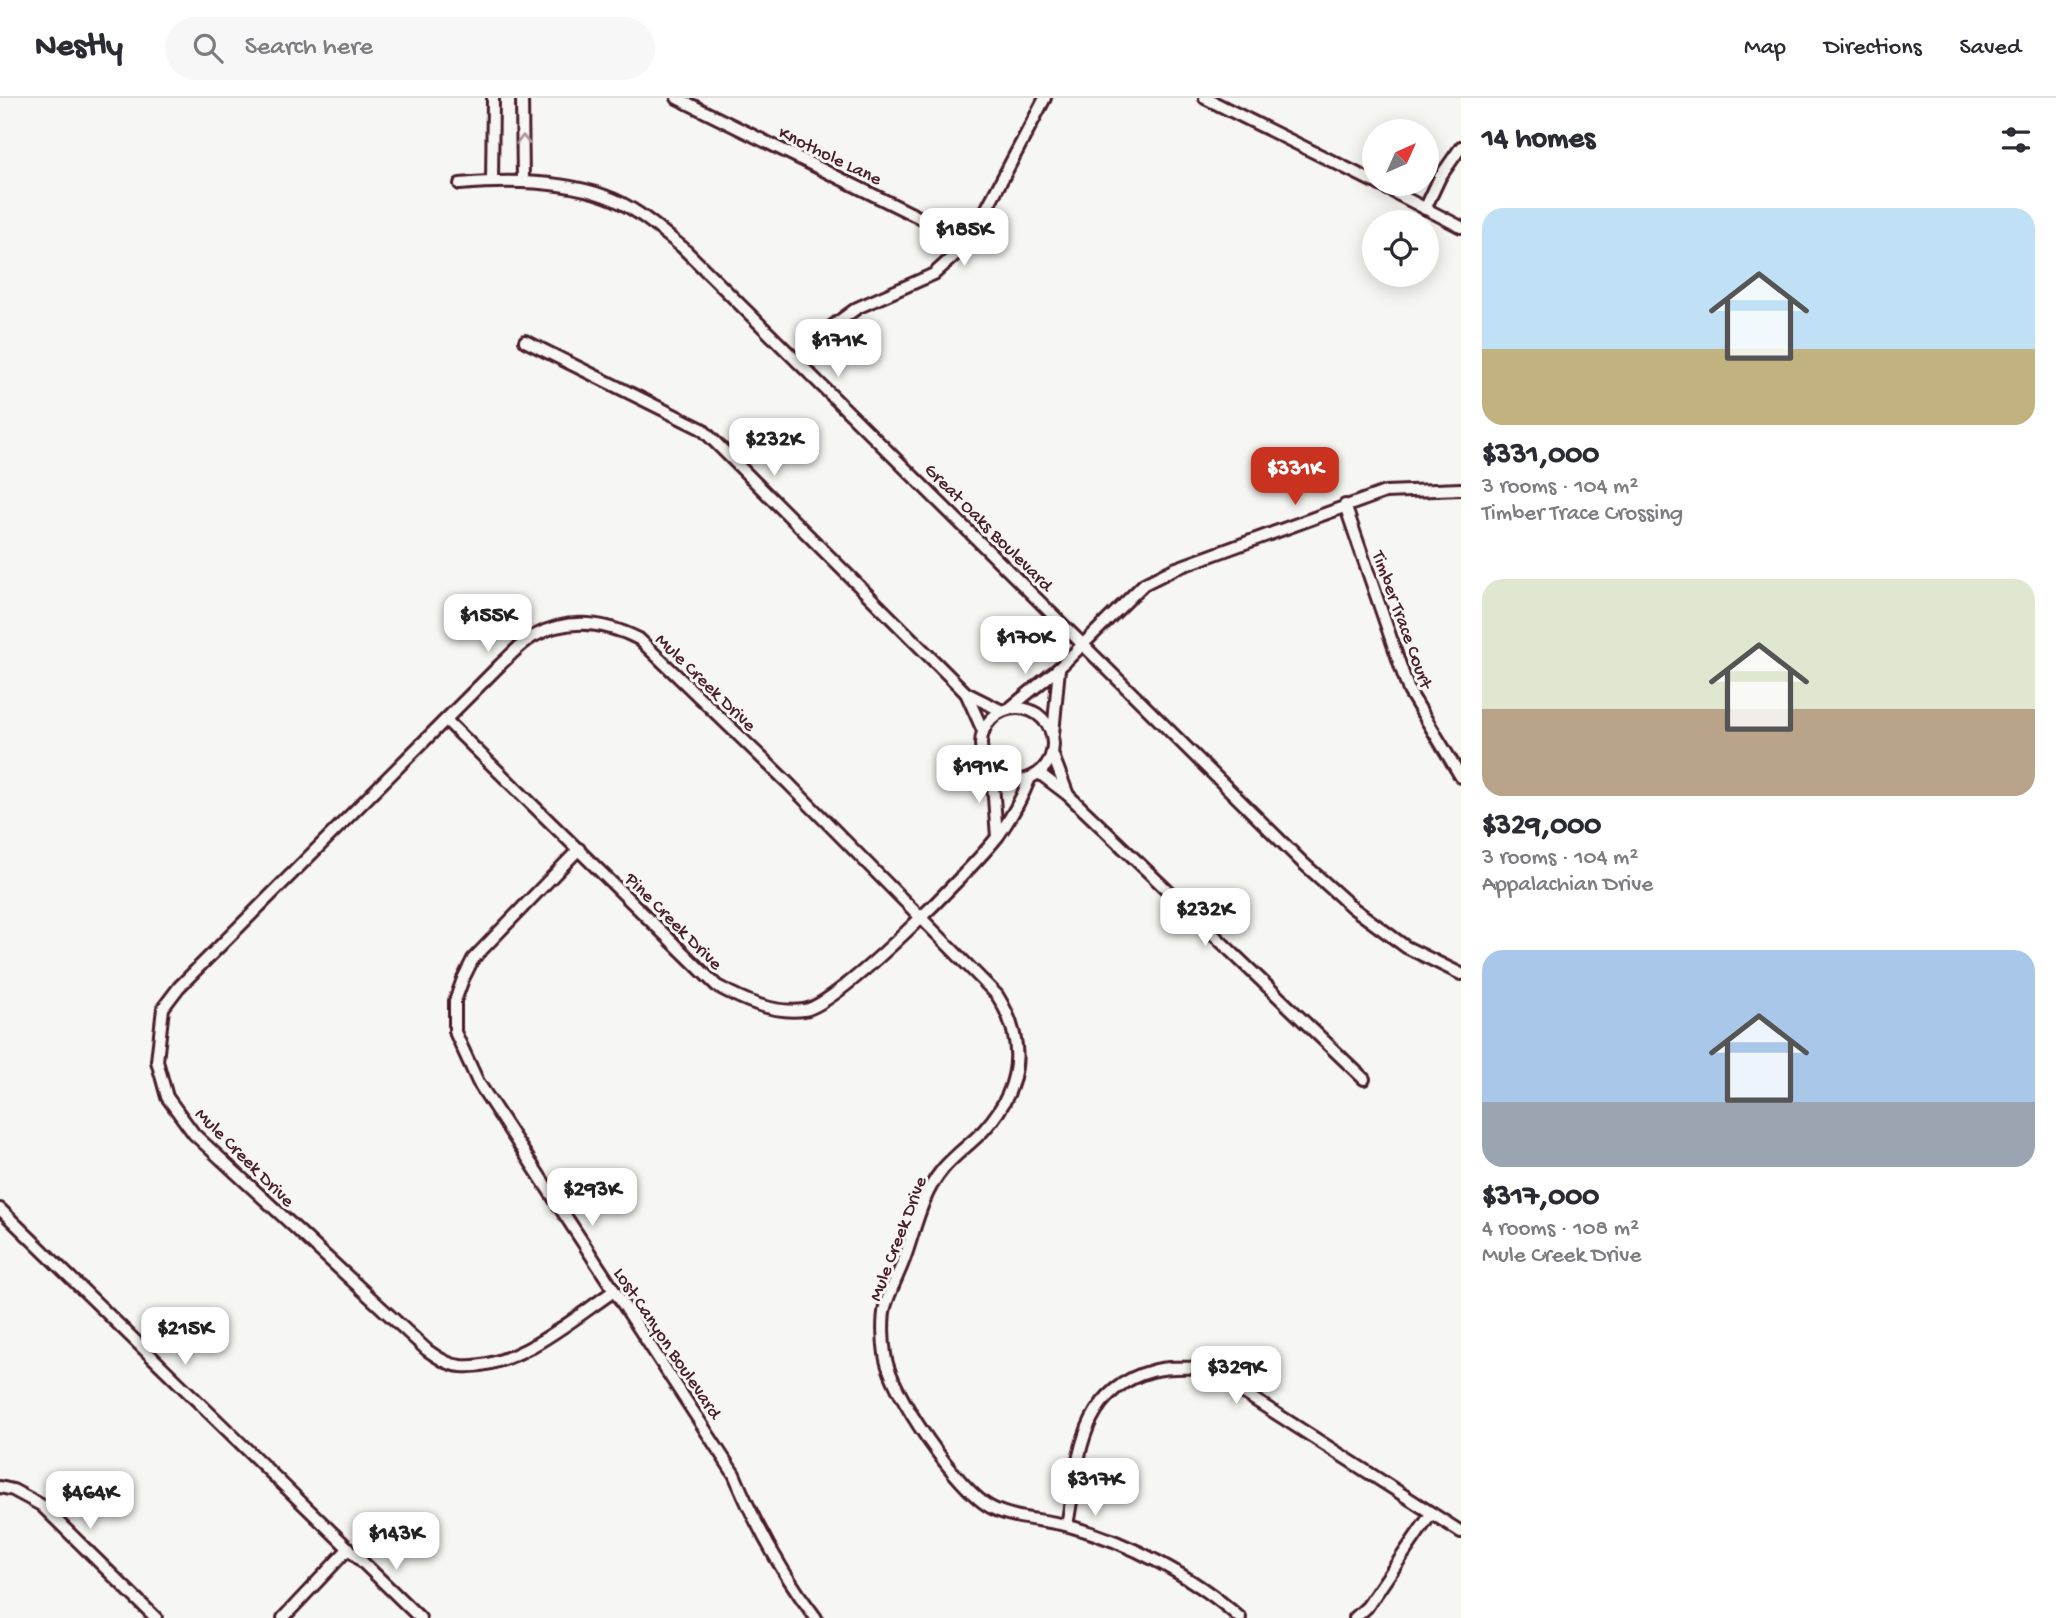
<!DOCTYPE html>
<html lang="en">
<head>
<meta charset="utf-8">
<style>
  body { margin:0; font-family:"Gochi Hand",sans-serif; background:#f7f7f7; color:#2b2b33; height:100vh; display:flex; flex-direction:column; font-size:26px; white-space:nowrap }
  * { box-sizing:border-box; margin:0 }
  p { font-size:23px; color:#7c7c81 }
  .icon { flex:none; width:38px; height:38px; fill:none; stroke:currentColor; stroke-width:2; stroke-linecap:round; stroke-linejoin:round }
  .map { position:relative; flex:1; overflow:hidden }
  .drawer { display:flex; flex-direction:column; background:#fff; width:595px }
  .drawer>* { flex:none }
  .needle { width:46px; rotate:45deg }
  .fabs { position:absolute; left:1362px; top:21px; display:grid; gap:14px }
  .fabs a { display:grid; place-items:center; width:77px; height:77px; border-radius:50%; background:#fff; box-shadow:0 4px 18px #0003; font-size:35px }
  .price { position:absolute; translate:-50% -60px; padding:0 16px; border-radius:14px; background:#fff; color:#222; font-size:23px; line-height:46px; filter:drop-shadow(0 2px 4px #0008) }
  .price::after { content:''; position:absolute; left:50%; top:42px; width:21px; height:16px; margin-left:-10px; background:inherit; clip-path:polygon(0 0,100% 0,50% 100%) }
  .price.selected { background:#c8321e; color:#fff }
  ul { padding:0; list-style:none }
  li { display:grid; align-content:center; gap:14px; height:371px; padding:0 21px }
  li span { display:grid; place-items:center; height:217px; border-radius:21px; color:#555 }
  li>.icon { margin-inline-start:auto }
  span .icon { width:126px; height:126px; fill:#fffc; stroke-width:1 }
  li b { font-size:30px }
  h2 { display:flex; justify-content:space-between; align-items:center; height:84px; padding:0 21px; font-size:30px }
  header { display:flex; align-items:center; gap:42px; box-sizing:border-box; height:98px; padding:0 35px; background:#fff; border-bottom:2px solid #e1e1e2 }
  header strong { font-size:33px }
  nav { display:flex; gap:38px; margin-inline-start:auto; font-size:24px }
  .search { width:490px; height:63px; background:#f7f7f7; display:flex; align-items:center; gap:18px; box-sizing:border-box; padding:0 24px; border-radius:38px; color:#7c7c81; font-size:26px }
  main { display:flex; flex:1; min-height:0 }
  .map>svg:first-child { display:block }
</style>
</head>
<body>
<header>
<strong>Nestly</strong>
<div class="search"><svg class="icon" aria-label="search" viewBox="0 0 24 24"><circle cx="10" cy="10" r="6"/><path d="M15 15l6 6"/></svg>Search here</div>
<nav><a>Map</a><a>Directions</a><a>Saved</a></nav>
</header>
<main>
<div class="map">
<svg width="1461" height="1520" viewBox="0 0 1461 1520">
  <rect width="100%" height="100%" fill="#f6f6f2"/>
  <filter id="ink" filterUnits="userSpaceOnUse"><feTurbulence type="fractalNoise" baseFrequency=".0143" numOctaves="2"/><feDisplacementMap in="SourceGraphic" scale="14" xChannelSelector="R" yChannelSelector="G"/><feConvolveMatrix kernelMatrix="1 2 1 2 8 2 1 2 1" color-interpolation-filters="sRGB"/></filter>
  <g filter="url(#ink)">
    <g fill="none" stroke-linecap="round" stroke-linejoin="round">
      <g stroke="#4a1f2b" stroke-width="16">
        <g id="minor">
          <polyline points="522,0 523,84"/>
          <polyline points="677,0 969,144"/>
          <polyline points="1205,0 1374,84"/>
          <polyline points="492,84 493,0"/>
          <path d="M460,86C507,82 560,82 605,98C634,108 658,130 682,149L1303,765L1353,810L1406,849L1461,876"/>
          <polyline points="1378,86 1461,129"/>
          <polyline points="1425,111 1440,79 1461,49"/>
          <polyline points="525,243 702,331 966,595 1002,613"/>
          <polyline points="797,263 827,232 857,210 934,176 969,144 1045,0"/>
          <polyline points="1345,407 1409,593 1461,679"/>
          <polyline points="966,595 983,633"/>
          <circle cx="1017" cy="646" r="36"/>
          <polyline points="1010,610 1059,570 1144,486 1174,471 1385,394 1461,391"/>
          <path d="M446,622L717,888C743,902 773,916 804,912C838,908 973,770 998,738C1011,720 1021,702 1029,682"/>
          <polyline points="1053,636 1059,570"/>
          <polyline points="1052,655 1068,697"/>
          <polyline points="992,673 997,739"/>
          <polyline points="1039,675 1068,697 1364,981"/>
          <path d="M579,751L473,861L463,881L455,903V934L478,984L734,1376C755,1426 782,1476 816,1520"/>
          <polyline points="0,1111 420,1520"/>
          <path d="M614,1193C571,1222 515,1272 461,1268C448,1267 437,1259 427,1252L194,1036L167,999L157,963L163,910L179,889L501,566C511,557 522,544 534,538C569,519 605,524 639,541L788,685L997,897C1027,945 1022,990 984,1032C971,1046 954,1057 942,1072C922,1096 915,1131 905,1159C899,1176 890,1192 885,1209C882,1222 883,1243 885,1256C889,1293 959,1394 992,1410C1016,1422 1044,1421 1069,1428C1128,1444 1195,1479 1240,1520"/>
          <polyline points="0,1389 13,1392 41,1407 156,1520"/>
          <path d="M1067,1427C1079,1365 1077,1293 1152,1273C1169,1268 1188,1270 1205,1270L1461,1434"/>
          <polyline points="283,1520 349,1450"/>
          <polyline points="1355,1520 1367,1509 1431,1416"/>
        </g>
      </g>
      <use href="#minor" stroke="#f6f6f2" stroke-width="10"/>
    </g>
    <defs><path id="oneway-chevron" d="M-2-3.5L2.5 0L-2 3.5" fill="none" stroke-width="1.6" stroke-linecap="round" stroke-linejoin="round" transform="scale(1.75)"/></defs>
    <use stroke="#a99598" href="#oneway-chevron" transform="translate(523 42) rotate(-90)"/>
  </g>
  <g text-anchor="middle" stroke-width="6" stroke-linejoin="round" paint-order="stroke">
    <g font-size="19" fill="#4a1f2b" stroke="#f6f6f2">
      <text transform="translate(831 56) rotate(26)" y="7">Knothole Lane</text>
      <text transform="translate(990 428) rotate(45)" y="7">Great Oaks Boulevard</text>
      <text transform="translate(1404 521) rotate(70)" y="7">Timber Trace Court</text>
      <text transform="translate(707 583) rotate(44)" y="7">Mule Creek Drive</text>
      <text transform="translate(675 822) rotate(45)" y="7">Pine Creek Drive</text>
      <text transform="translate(246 1058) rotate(45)" y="7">Mule Creek Drive</text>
      <text transform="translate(896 1140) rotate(-69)" y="7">Mule Creek Drive</text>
      <text transform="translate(669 1244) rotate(56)" y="7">Lost Canyon Boulevard</text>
    </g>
  </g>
</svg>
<div class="fabs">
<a><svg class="needle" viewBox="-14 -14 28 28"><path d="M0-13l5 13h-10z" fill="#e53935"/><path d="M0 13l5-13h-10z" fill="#7c7c81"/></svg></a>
<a><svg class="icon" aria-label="locate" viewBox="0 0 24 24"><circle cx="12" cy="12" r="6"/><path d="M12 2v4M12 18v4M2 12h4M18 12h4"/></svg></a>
</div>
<b class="price" style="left:964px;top:170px">$185K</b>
<b class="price" style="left:838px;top:281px">$171K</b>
<b class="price" style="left:774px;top:380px">$232K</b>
<b class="price selected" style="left:1295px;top:409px">$331K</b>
<b class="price" style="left:488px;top:556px">$155K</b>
<b class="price" style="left:1025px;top:578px">$170K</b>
<b class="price" style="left:979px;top:707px">$191K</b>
<b class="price" style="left:1205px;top:850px">$232K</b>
<b class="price" style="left:592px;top:1130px">$293K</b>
<b class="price" style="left:185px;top:1269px">$215K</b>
<b class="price" style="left:1236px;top:1308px">$329K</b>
<b class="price" style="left:1095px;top:1420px">$317K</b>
<b class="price" style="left:90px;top:1433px">$464K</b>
<b class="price" style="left:396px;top:1474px">$143K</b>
</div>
<section class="drawer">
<h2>14 homes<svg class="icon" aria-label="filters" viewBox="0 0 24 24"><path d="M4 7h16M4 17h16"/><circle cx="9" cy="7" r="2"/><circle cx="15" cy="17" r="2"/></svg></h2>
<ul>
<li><span style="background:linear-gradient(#bfe0f5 65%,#c2b280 0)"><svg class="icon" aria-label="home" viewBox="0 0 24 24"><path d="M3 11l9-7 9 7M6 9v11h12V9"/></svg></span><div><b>$331,000</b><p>3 rooms · 104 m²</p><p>Timber Trace Crossing</p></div></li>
<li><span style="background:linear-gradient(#dfe7d0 60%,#b9a48a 0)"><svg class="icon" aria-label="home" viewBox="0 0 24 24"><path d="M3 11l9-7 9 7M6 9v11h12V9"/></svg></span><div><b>$329,000</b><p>3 rooms · 104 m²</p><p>Appalachian Drive</p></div></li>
<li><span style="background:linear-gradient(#a9c7e8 70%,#9aa5b1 0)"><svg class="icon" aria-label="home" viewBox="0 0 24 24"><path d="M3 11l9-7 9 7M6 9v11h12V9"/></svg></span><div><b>$317,000</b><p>4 rooms · 108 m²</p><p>Mule Creek Drive</p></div></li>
</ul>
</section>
</main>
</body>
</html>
